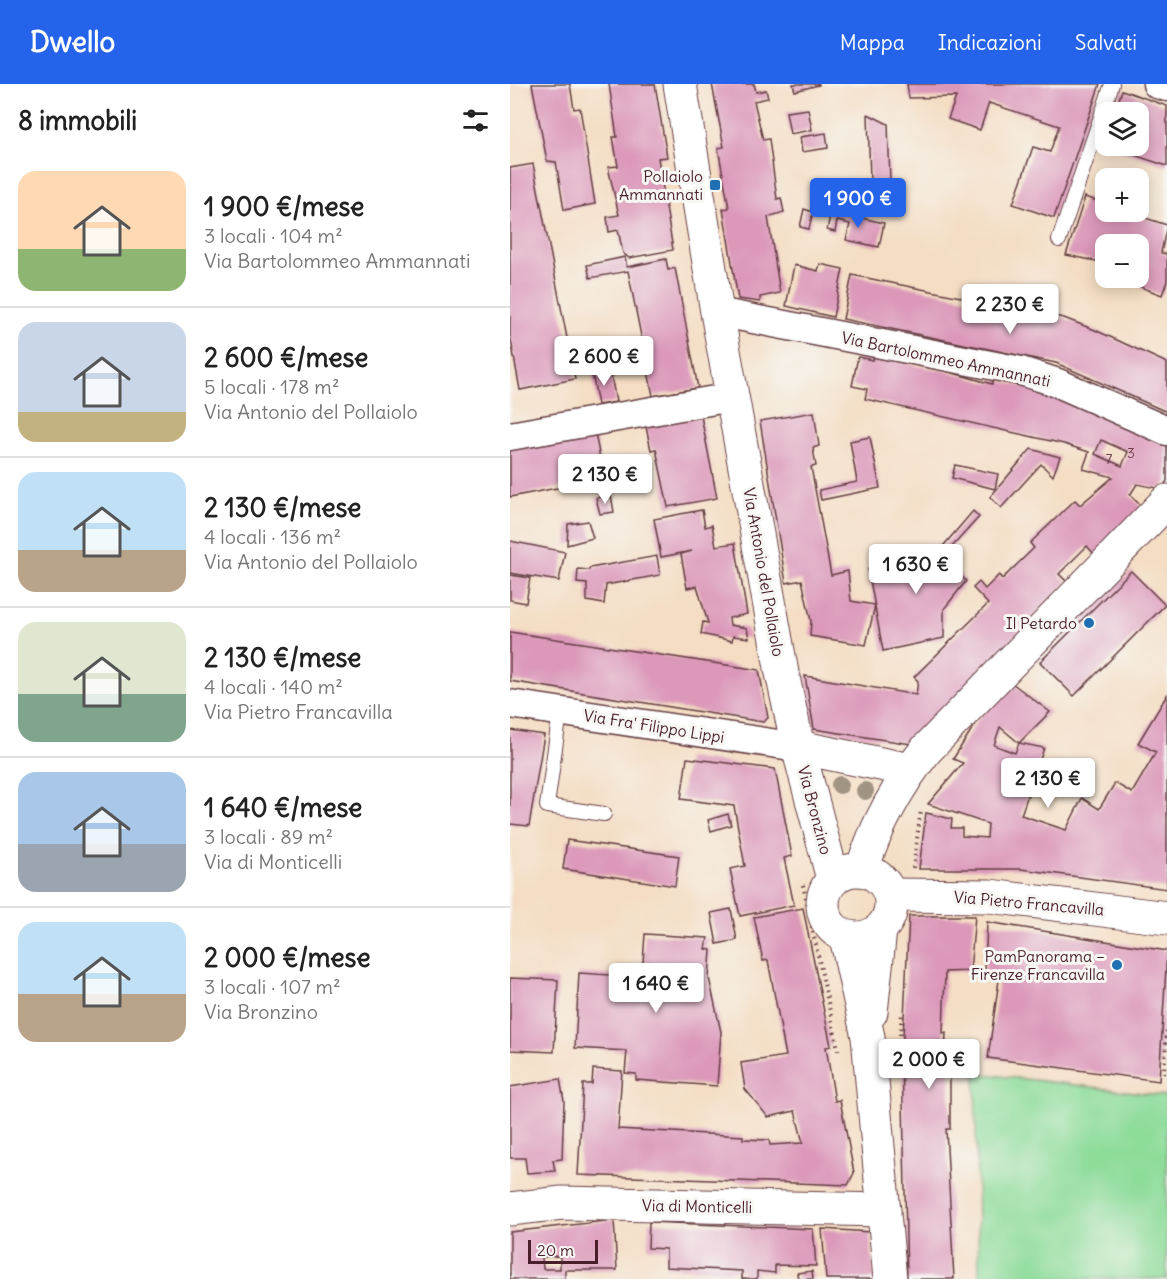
<!DOCTYPE html>
<html lang="it">
<head>
<meta charset="utf-8">
<style>
  body { margin:0; font-family:Delius,sans-serif; background:#f6f6f6; color:#222; height:100vh; display:flex; flex-direction:column; font-size:22px; white-space:nowrap }
  * { box-sizing:border-box; margin:0 }
  p { font-size:20px; color:#767676 }
  .icon { flex:none; width:33px; height:33px; fill:none; stroke:currentColor; stroke-width:2; stroke-linecap:round; stroke-linejoin:round }
  .map { position:relative; flex:1; overflow:hidden }
  .side { display:flex; flex-direction:column; background:#fff; width:510px }
  .side>* { flex:none }
  .fabs { position:absolute; left:585px; top:18px; display:grid; gap:12px }
  .fabs a { display:grid; place-items:center; width:54px; height:54px; border-radius:12px; background:#fff; box-shadow:0 3px 15px #0003; font-size:30px }
  .scale { position:absolute; left:18px; bottom:15px; width:70px; box-sizing:border-box; padding-left:6px; border:3px solid #4a1f2b; border-top:0; font-size:16px; line-height:21px; white-space:nowrap; color:#4a1f2b; -webkit-text-stroke:4px #f6f6f2; paint-order:stroke }
  .price { position:absolute; translate:-50% -51px; padding:0 14px; border-radius:6px; background:#fff; color:#222; font-size:20px; line-height:39px; filter:drop-shadow(0 2px 3px #0008) }
  .price::after { content:''; position:absolute; left:50%; top:36px; width:18px; height:14px; margin-left:-9px; background:inherit; clip-path:polygon(0 0,100% 0,50% 100%) }
  .price.on { background:#2563eb; color:#fff }
  ul { padding:0; list-style:none }
  li { display:flex; align-items:center; gap:18px; height:150px; padding:0 18px }
  li+li { border-top:2px solid #e0e0e0 }
  li span { display:grid; place-items:center; flex:none; width:168px; height:120px; border-radius:18px; color:#555 }
  li>.icon { margin-inline-start:auto }
  span .icon { width:72px; height:72px; fill:#fffc; stroke-width:1 }
  li b { font-size:26px }
  h2 { display:flex; justify-content:space-between; align-items:center; height:72px; padding:0 18px; font-size:26px }
  header { display:flex; align-items:center; gap:36px; box-sizing:border-box; height:84px; padding:0 30px; background:#2563eb; color:#fff }
  header strong { font-size:28px }
  nav { display:flex; gap:33px; margin-inline-start:auto; font-size:21px }
  main { display:flex; flex:1; min-height:0 }
  .map>svg:first-child { display:block }
</style>
</head>
<body>
<header>
<strong>Dwello</strong>
<nav><a>Mappa</a><a>Indicazioni</a><a>Salvati</a></nav>
</header>
<main>
<section class="side">
<h2>8 immobili<svg class="icon" aria-label="filters" viewBox="0 0 24 24"><path d="M4 7h16M4 17h16"/><circle cx="9" cy="7" r="2"/><circle cx="15" cy="17" r="2"/></svg></h2>
<ul>
<li><span style="background:linear-gradient(#ffd9b3 65%,#8fb573 0)"><svg class="icon" aria-label="home" viewBox="0 0 24 24"><path d="M3 11l9-7 9 7M6 9v11h12V9"/></svg></span><div><b>1 900 €/mese</b><p>3 locali · 104 m²</p><p>Via Bartolommeo Ammannati</p></div></li>
<li><span style="background:linear-gradient(#c9d6e8 75%,#c2b280 0)"><svg class="icon" aria-label="home" viewBox="0 0 24 24"><path d="M3 11l9-7 9 7M6 9v11h12V9"/></svg></span><div><b>2 600 €/mese</b><p>5 locali · 178 m²</p><p>Via Antonio del Pollaiolo</p></div></li>
<li><span style="background:linear-gradient(#bfe0f5 65%,#b9a48a 0)"><svg class="icon" aria-label="home" viewBox="0 0 24 24"><path d="M3 11l9-7 9 7M6 9v11h12V9"/></svg></span><div><b>2 130 €/mese</b><p>4 locali · 136 m²</p><p>Via Antonio del Pollaiolo</p></div></li>
<li><span style="background:linear-gradient(#dfe7d0 60%,#7fa58c 0)"><svg class="icon" aria-label="home" viewBox="0 0 24 24"><path d="M3 11l9-7 9 7M6 9v11h12V9"/></svg></span><div><b>2 130 €/mese</b><p>4 locali · 140 m²</p><p>Via Pietro Francavilla</p></div></li>
<li><span style="background:linear-gradient(#a9c7e8 60%,#9aa5b1 0)"><svg class="icon" aria-label="home" viewBox="0 0 24 24"><path d="M3 11l9-7 9 7M6 9v11h12V9"/></svg></span><div><b>1 640 €/mese</b><p>3 locali · 89 m²</p><p>Via di Monticelli</p></div></li>
<li><span style="background:linear-gradient(#bfe0f5 60%,#b9a48a 0)"><svg class="icon" aria-label="home" viewBox="0 0 24 24"><path d="M3 11l9-7 9 7M6 9v11h12V9"/></svg></span><div><b>2 000 €/mese</b><p>3 locali · 107 m²</p><p>Via Bronzino</p></div></li>
</ul>
</section>
<div class="map">
<svg width="657" height="1195" viewBox="0 0 657 1195">
  <rect width="100%" height="100%" fill="#f6f6f2"/>
  <filter id="ink" filterUnits="userSpaceOnUse"><feTurbulence type="fractalNoise" baseFrequency=".0167" numOctaves="2"/><feDisplacementMap in="SourceGraphic" scale="12" xChannelSelector="R" yChannelSelector="G"/><feConvolveMatrix kernelMatrix="1 2 1 2 8 2 1 2 1" color-interpolation-filters="sRGB"/></filter>
  <filter id="wash" filterUnits="userSpaceOnUse"><feTurbulence type="fractalNoise" baseFrequency=".008" numOctaves="4" result="noise"/><feDisplacementMap in="SourceGraphic" scale="24" xChannelSelector="R" yChannelSelector="G"/><feGaussianBlur stdDeviation="1.35" result="paint"/><feColorMatrix in="noise" values="0 0 0 0 0 0 0 0 0 0 0 0 0 0 0 0 0 1.4 0 .05"/><feComposite in="paint" operator="in"/></filter>
  <g filter="url(#wash)">
    <rect width="100%" height="100%" fill="#f4ddc3"/>
    <polygon fill="#8edc9a" stroke="#6c7e62" stroke-width="1.5" points="465,989 657,1012 657,1195 469,1195"/>
    <g id="blocks">
      <g fill="#db98b9" fill-rule="evenodd">
        <polygon points="22,0 60,0 64,25 70,24 85,120 54,126 46,78 37,77"/>
        <polygon points="99,0 145,0 157,73 148,74 163,166 119,174 113,169 108,146 99,148 97,133 109,131 98,83 108,82 103,53 107,53"/>
        <polygon points="202,0 244,0 246,8 256,6 258,14 244,17 253,56 259,55 267,115 271,114 274,128 258,133 270,209 250,213 250,218 228,215 213,125 219,124 208,64 214,63"/>
        <polygon points="283,0 309,0 309,1 285,7"/>
        <polygon points="397,0 590,0 544,134 503,120 523,63 540,68 549,42 479,19 470,46 438,35 446,13 399,14"/>
        <polygon points="612,6 657,22 657,82 597,62 628,62 628,28 605,28"/>
        <polygon points="298,25 302,46 280,50 276,28"/>
        <polygon points="358,30 378,40 380,97 360,97"/>
        <polygon points="316,49 318,64 292,68 290,53"/>
        <polygon points="23,80 65,295 10,306 0,251 0,84"/>
        <polygon points="575,113 596,120 596,128 617,128 657,141 651,169 657,170 657,197 652,211 628,202 634,186 628,185 628,160 596,160 596,179 556,171"/>
        <polygon points="294,125 303,128 299,145 290,143"/>
        <polygon points="321,127 374,139 369,163 336,156 340,140 327,137 325,148 317,146"/>
        <polygon points="115,173 117,183 156,175 158,186 165,184 188,304 143,312 118,187 80,194 77,181"/>
        <polygon points="310,180 333,185 323,233 276,222 284,181 308,187"/>
        <polygon points="342,191 554,234 585,246 657,279 657,328 546,279 333,235"/>
        <path d="M348,273L363,276V273L436,287L482,300L483,295L536,308L657,361V397L651,405L627,400L620,411L633,424L585,471L577,462L549,490L557,498L401,660L304,645L295,592L406,611L408,597L404,593L478,520L463,504L469,498L475,505L489,491L492,495L524,464L520,459L565,416L570,421L603,393L573,385L579,368L554,360L355,315L357,305L342,302ZM591,356L618,368L612,382L585,370Z"/>
        <polygon points="100,285 106,318 88,321 82,289"/>
        <polygon points="304,328 309,362 303,364 306,382 301,383 321,491 338,487 341,517 365,521 356,561 300,552 301,537 292,496 276,499 250,337"/>
        <polygon points="191,332 207,414 158,423 146,365 141,366 136,343"/>
        <polygon points="85,349 94,395 0,413 0,364"/>
        <polygon points="360,353 370,404 311,416 309,406 347,398 340,357"/>
        <polygon points="521,365 550,373 543,392 531,380 491,424 480,413"/>
        <polygon points="445,381 488,390 485,405 442,394"/>
        <polygon points="101,411 104,428 90,430 86,414"/>
        <polygon points="192,426 195,443 202,441 206,462 225,459 237,530 219,534 220,541 237,544 239,554 223,552 222,557 191,550 193,538 198,539 187,502 177,504 171,470 182,467 151,473 144,435"/>
        <polygon points="463,427 469,433 433,473 456,497 434,525 434,554 373,567 358,485 428,468"/>
        <polygon points="78,437 83,454 57,461 58,440"/>
        <polygon points="0,457 55,468 49,497 0,489"/>
        <polygon points="147,472 150,491 96,501 94,520 77,517 77,500 67,499 68,485 79,486 80,484"/>
        <polygon points="621,487 655,521 564,612 530,578"/>
        <polygon points="0,491 20,494 16,519 0,516"/>
        <polygon points="0,548 249,586 258,634 253,638 0,597"/>
        <polygon points="502,599 540,628 509,659 490,643 484,661 505,669 509,659 534,664 511,731 556,746 572,714 589,725 605,699 622,709 646,668 628,659 657,611 657,805 511,785 409,785 416,729 442,735 441,744 452,744 452,752 477,754 478,740 418,720 453,679 443,675 469,634"/>
        <polygon points="0,646 34,651 19,742 0,740"/>
        <polygon points="177,674 265,685 282,772 274,774 284,821 230,832 220,785 235,782 224,722 171,715"/>
        <polygon points="218,730 221,741 201,747 198,736"/>
        <polygon points="57,756 169,772 165,802 53,785"/>
        <polygon points="293,824 321,962 316,963 325,1017 330,1016 344,1089 338,1101 68,1091 73,1000 82,1000 83,985 112,987 108,1045 233,1052 233,1055 259,1056 260,1061 293,1059 285,1027 258,1033 235,1005 231,979 276,972 258,876 253,877 244,833"/>
        <polygon points="221,825 227,856 207,860 201,829"/>
        <polygon points="399,832 465,832 460,887 435,888 433,950 436,949 435,972 440,973 440,1045 436,1045 444,1195 397,1195 392,974"/>
        <polygon points="477,838 657,867 649,997 478,974 490,889 475,887"/>
        <polygon points="135,850 198,854 196,865 201,866 199,894 211,948 207,1002 126,996 126,990 115,989 117,967 65,964 69,889 132,893"/>
        <polygon points="0,894 48,896 44,968 0,966"/>
        <polygon points="50,995 54,1017 52,1075 43,1076 45,1087 17,1089 15,1074 0,1074 0,1003"/>
        <path d="M104,1136L107,1186H55V1195H0V1148ZM50,1172V1185H33L32,1173Z"/>
        <polygon points="139,1138 303,1145 306,1182 265,1181 265,1189 247,1187 247,1195 232,1195 232,1187 156,1183 156,1165 138,1164"/>
        <polygon points="312,1145 360,1148 364,1195 316,1195"/>
        <polygon points="302,1187 303,1195 288,1195 287,1189"/>
      </g>
    </g>
  </g>
  <g filter="url(#ink)">
    <use href="#blocks" fill-opacity="0" stroke="#643c42" stroke-width="1.5"/>
    <g fill="none" stroke-linecap="round" stroke-linejoin="round">
      <g stroke="#643c42" stroke-width="16">
        <g id="lane">
          <polyline points="549,156 602,0"/>
          <polyline points="50,628 37,722 94,730"/>
        </g>
      </g>
      <g stroke="#643c42" stroke-width="31">
        <g id="street">
          <polyline points="647,0 657,3"/>
          <polyline points="207,228 511,287 548,299 657,347"/>
          <polyline points="0,352 222,313"/>
          <polyline points="0,620 288,663"/>
        </g>
      </g>
      <g stroke="#643c42" stroke-width="35">
        <g id="secondary">
          <polyline points="170,0 207,228 272,589 288,663 323,795"/>
          <polyline points="288,663 400,686"/>
          <circle cx="347" cy="820" r="34"/>
          <path d="M352,786C365,743 389,700 416,666L657,417"/>
          <polyline points="381,811 479,812 657,834"/>
          <polyline points="336,853 358,953 380,1195"/>
          <polyline points="361,928 370,846"/>
          <polyline points="0,1125 52,1119 374,1126"/>
        </g>
      </g>
      <g stroke="#643c42" stroke-width="4" stroke-dasharray="1.5 4.5" stroke-linecap="butt">
        <polyline points="403,784 411,726"/>
        <polyline points="293,801 329,970"/>
        <polyline points="389,963 392,929"/>
        <polyline points="654,990 657,944"/>
      </g>
      <use href="#lane" stroke="#fff" stroke-width="14"/>
      <use href="#street" stroke="#fff" stroke-width="28"/>
      <use href="#secondary" stroke="#fff" stroke-width="33"/>
    </g>
    <g fill="#a29482">
      <circle cx="330" cy="701" r="9"/>
      <circle cx="355" cy="707" r="9"/>
    </g>
  </g>
  <g fill="#1f6fb2" stroke="#f6f6f2" stroke-width="2">
    <rect x="199" y="95" width="12" height="12" rx="3"/>
    <circle cx="579" cy="539" r="6"/>
    <circle cx="607" cy="881" r="6"/>
  </g>
  <g text-anchor="middle" stroke-width="6" stroke-linejoin="round" paint-order="stroke">
    <g font-size="14" fill="#6e3d4e">
      <text x="621" y="374">3</text>
      <text x="599" y="380">7</text>
    </g>
    <g font-size="16" fill="#4a1f2b" stroke="#f6f6f2" text-anchor="end">
      <text x="193" y="98">Pollaiolo<tspan x="193" dy="18">Ammannati</tspan></text>
      <text x="567" y="545">Il Petardo</text>
      <text x="595" y="878">PamPanorama –<tspan x="595" dy="18">Firenze Francavilla</tspan></text>
    </g>
    <g font-size="16" fill="#4a1f2b" stroke="#f6f6f2">
      <text transform="translate(436 275) rotate(12)" y="6">Via Bartolommeo Ammannati</text>
      <text transform="translate(254 488) rotate(80)" y="6">Via Antonio del Pollaiolo</text>
      <text transform="translate(144 642) rotate(9)" y="6">Via Fra' Filippo Lippi</text>
      <text transform="translate(305 726) rotate(75)" y="6">Via Bronzino</text>
      <text transform="translate(519 819) rotate(5)" y="6">Via Pietro Francavilla</text>
      <text transform="translate(187 1122) rotate(1)" y="6">Via di Monticelli</text>
    </g>
  </g>
</svg>
<div class="fabs">
<a><svg class="icon" aria-label="layers" viewBox="0 0 24 24"><path d="M12 4l9 5-9 5-9-5zM3 14l9 5 9-5"/></svg></a>
<a>+</a>
<a>−</a>
</div>
<div class="scale">20 m</div>
<b class="price on" style="left:348px;top:145px">1 900 €</b>
<b class="price" style="left:500px;top:251px">2 230 €</b>
<b class="price" style="left:94px;top:303px">2 600 €</b>
<b class="price" style="left:95px;top:421px">2 130 €</b>
<b class="price" style="left:406px;top:511px">1 630 €</b>
<b class="price" style="left:538px;top:725px">2 130 €</b>
<b class="price" style="left:146px;top:930px">1 640 €</b>
<b class="price" style="left:419px;top:1006px">2 000 €</b>
</div>
</main>
</body>
</html>
